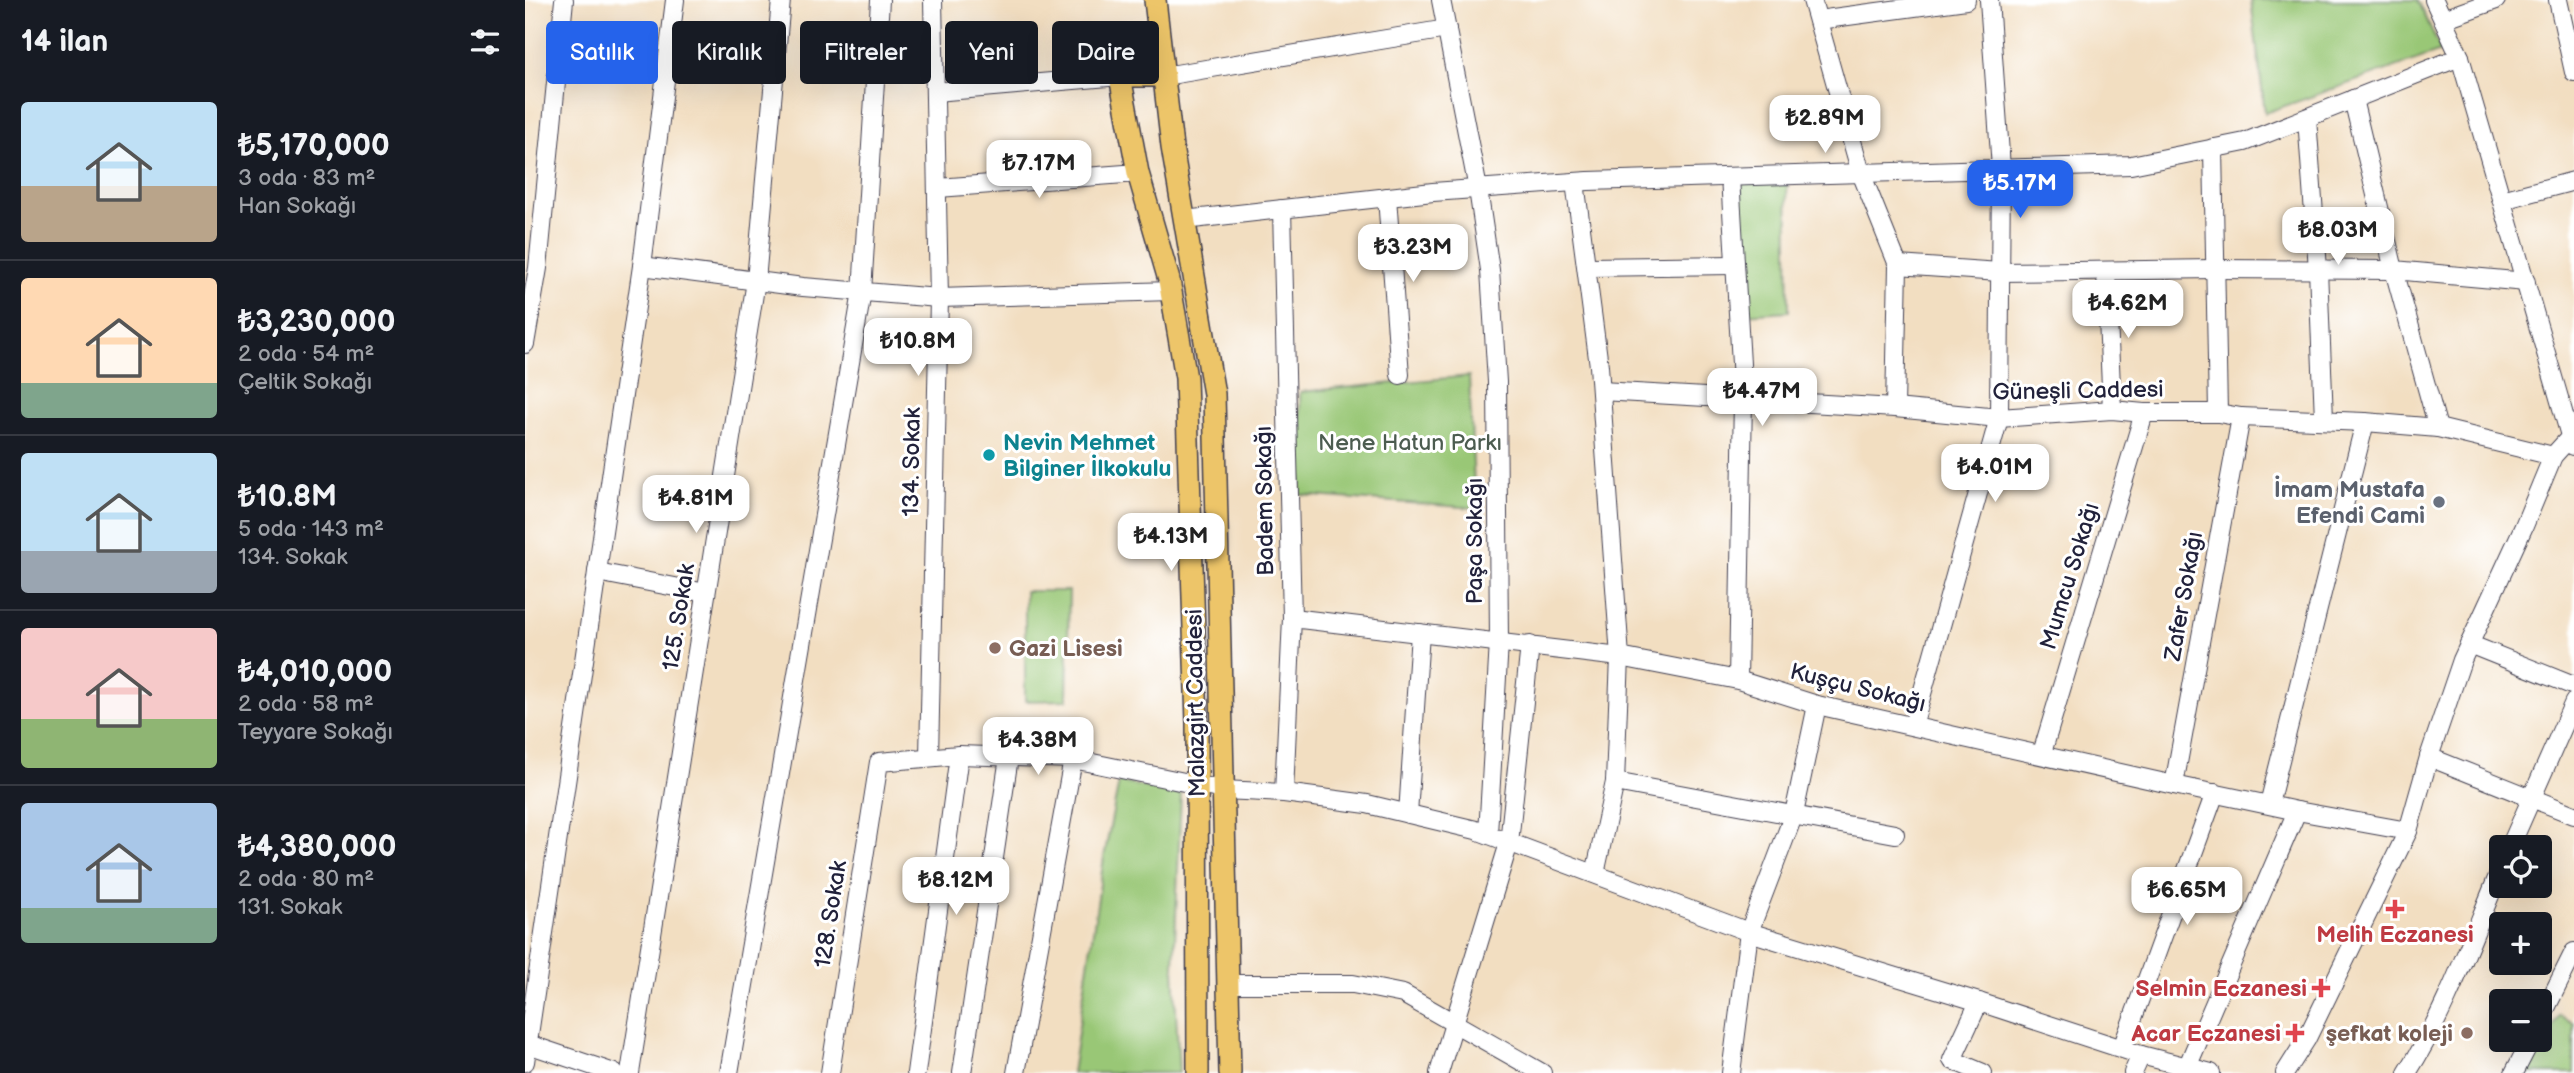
<!DOCTYPE html>
<html lang="tr">
<head>
<meta charset="utf-8">
<style>
  body { margin:0; font-family:"Balsamiq Sans",sans-serif; background:#20242c; color:#f1f3f6; height:100vh; display:flex; flex-direction:column; font-size:26px; white-space:nowrap }
  * { box-sizing:border-box; margin:0 }
  p { font-size:23px; color:#9ea1a6 }
  .icon { flex:none; width:38px; height:38px; fill:none; stroke:currentColor; stroke-width:2; stroke-linecap:round; stroke-linejoin:round }
  .map { position:relative; flex:1; overflow:hidden }
  .side { display:flex; flex-direction:column; background:#171b24; width:525px }
  .side>* { flex:none }
  .banner { position:absolute; left:21px; top:21px; width:665px; height:63px; display:flex; gap:14px }
  .tools { position:absolute; left:1964px; top:835px; display:grid; gap:14px }
  .tools a { display:grid; place-items:center; width:63px; height:63px; border-radius:7px; background:#171b24; box-shadow:0 7px 28px #0002; font-size:35px }
  .price { position:absolute; translate:-50% -60px; padding:0 16px; border-radius:14px; background:#fff; color:#222; font-size:23px; line-height:46px; filter:drop-shadow(0 2px 4px #0008) }
  .price::after { content:''; position:absolute; left:50%; top:42px; width:21px; height:16px; margin-left:-10px; background:inherit; clip-path:polygon(0 0,100% 0,50% 100%) }
  .price.current { background:#2563eb; color:#fff }
  ul { padding:0; list-style:none }
  li { display:flex; align-items:center; gap:21px; height:175px; padding:0 21px }
  li+li { border-top:2px solid #363941 }
  li span { display:grid; place-items:center; flex:none; width:196px; height:140px; border-radius:7px; color:#555 }
  li>.icon { margin-inline-start:auto }
  span .icon { width:84px; height:84px; fill:#fffc; stroke-width:1 }
  li b { font-size:30px }
  h2 { display:flex; justify-content:space-between; align-items:center; height:84px; padding:0 21px; font-size:30px }
  .tag { padding:0 24px; border-radius:7px; background:#171b24; box-shadow:0 7px 28px #0002; font-size:24px; line-height:63px }
  .tag.current { background:#2563eb; color:#fff }
  main { display:flex; flex:1; min-height:0 }
  .map>svg:first-child { display:block }
</style>
</head>
<body>
<main>
<section class="side">
<h2>14 ilan<svg class="icon" aria-label="filters" viewBox="0 0 24 24"><path d="M4 7h16M4 17h16"/><circle cx="9" cy="7" r="2"/><circle cx="15" cy="17" r="2"/></svg></h2>
<ul>
<li><span style="background:linear-gradient(#bfe0f5 60%,#b9a48a 0)"><svg class="icon" aria-label="home" viewBox="0 0 24 24"><path d="M3 11l9-7 9 7M6 9v11h12V9"/></svg></span><div><b>₺5,170,000</b><p>3 oda · 83 m²</p><p>Han Sokağı</p></div></li>
<li><span style="background:linear-gradient(#ffd9b3 75%,#7fa58c 0)"><svg class="icon" aria-label="home" viewBox="0 0 24 24"><path d="M3 11l9-7 9 7M6 9v11h12V9"/></svg></span><div><b>₺3,230,000</b><p>2 oda · 54 m²</p><p>Çeltik Sokağı</p></div></li>
<li><span style="background:linear-gradient(#bfe0f5 70%,#9aa5b1 0)"><svg class="icon" aria-label="home" viewBox="0 0 24 24"><path d="M3 11l9-7 9 7M6 9v11h12V9"/></svg></span><div><b>₺10.8M</b><p>5 oda · 143 m²</p><p>134. Sokak</p></div></li>
<li><span style="background:linear-gradient(#f6c9c9 65%,#8fb573 0)"><svg class="icon" aria-label="home" viewBox="0 0 24 24"><path d="M3 11l9-7 9 7M6 9v11h12V9"/></svg></span><div><b>₺4,010,000</b><p>2 oda · 58 m²</p><p>Teyyare Sokağı</p></div></li>
<li><span style="background:linear-gradient(#a9c7e8 75%,#7fa58c 0)"><svg class="icon" aria-label="home" viewBox="0 0 24 24"><path d="M3 11l9-7 9 7M6 9v11h12V9"/></svg></span><div><b>₺4,380,000</b><p>2 oda · 80 m²</p><p>131. Sokak</p></div></li>
</ul>
</section>
<div class="map">
<svg width="2049" height="1073" viewBox="0 0 2049 1073">
  <rect width="100%" height="100%" fill="#fff"/>
  <filter id="ink" filterUnits="userSpaceOnUse"><feTurbulence type="fractalNoise" baseFrequency=".0143" numOctaves="2"/><feDisplacementMap in="SourceGraphic" scale="14" xChannelSelector="R" yChannelSelector="G"/><feConvolveMatrix kernelMatrix="1 2 1 2 8 2 1 2 1" color-interpolation-filters="sRGB"/></filter>
  <filter id="wash" filterUnits="userSpaceOnUse"><feTurbulence type="fractalNoise" baseFrequency=".00686" numOctaves="4" result="noise"/><feDisplacementMap in="SourceGraphic" scale="28" xChannelSelector="R" yChannelSelector="G"/><feGaussianBlur stdDeviation="1.57" result="paint"/><feColorMatrix in="noise" values="0 0 0 0 0 0 0 0 0 0 0 0 0 0 0 0 0 1.4 0 .05"/><feComposite in="paint" operator="in"/></filter>
  <g filter="url(#wash)">
    <rect width="100%" height="100%" fill="#f2dec1"/>
    <g fill="#99c776" stroke="#5e7458" stroke-width="2">
      <polygon points="1726,0 1893,0 1916,51 1740,113"/>
      <polygon points="1262,182 1264,311 1219,314 1212,187 1218,183"/>
      <polygon points="944,376 950,508 776,495 775,392"/>
      <polygon points="500,591 544,591 542,700 500,701"/>
      <polygon points="594,782 656,794 649,967 654,1073 547,1073 579,857"/>
      <polygon points="2034,1015 2049,1023 2049,1073 2001,1073"/>
    </g>
  </g>
  <g filter="url(#ink)">
    <g fill="none" stroke-linecap="round" stroke-linejoin="round">
      <g stroke="#413e4f" stroke-width="20">
        <g id="minor">
          <polyline points="916,0 953,189 965,270 972,382 974,642 963,834"/>
          <polyline points="1287,0 1336,173 1373,265 1370,408"/>
          <polyline points="1909,0 1935,57 2048,446"/>
          <polyline points="2033,0 2049,72"/>
          <polyline points="1918,19 1971,0"/>
          <polyline points="1293,20 1441,0"/>
          <polyline points="639,76 922,29"/>
          <polyline points="410,92 595,76"/>
          <polyline points="1828,99 1869,270 1913,428"/>
          <polyline points="1782,118 1793,269 1799,419"/>
          <polyline points="1688,148 1693,413"/>
          <polyline points="1205,177 1218,398 1213,680"/>
          <polyline points="1050,182 1074,366 1095,657 1090,782 1070,874"/>
          <polyline points="413,188 613,173"/>
          <polyline points="862,197 875,375"/>
          <polyline points="1977,200 2049,181"/>
          <polyline points="757,209 767,618 759,793"/>
          <polyline points="659,220 908,192 1063,181 1606,165 1720,142 1935,57"/>
          <polyline points="1373,265 1475,272 1689,269 1869,270 2001,282"/>
          <polyline points="117,266 278,287 414,298 646,291"/>
          <polyline points="1063,267 1209,265"/>
          <polyline points="1581,272 1587,410"/>
          <polyline points="0,344 13,268 39,0"/>
          <polyline points="1076,391 1370,408 1474,418 1587,410 1619,413 1693,413 1716,417 1840,422 1913,428 2028,456"/>
          <polyline points="72,572 181,593"/>
          <polyline points="767,618 1095,657 1213,680 1292,705 1649,785 1772,811 1883,831"/>
          <polyline points="1944,644 2049,686"/>
          <polyline points="1388,726 1474,418 1476,168 1464,0"/>
          <polyline points="1517,753 1619,413"/>
          <polyline points="404,757 414,298 408,0"/>
          <polyline points="1904,757 2049,815"/>
          <polyline points="1090,782 1370,834"/>
          <polyline points="1649,785 1716,417"/>
          <polyline points="1744,804 1840,422"/>
          <polyline points="883,814 895,633"/>
          <polyline points="1985,847 2049,702"/>
          <polyline points="703,984 828,984 878,994 1017,1073"/>
          <polyline points="1454,1002 1427,1060 1458,1073"/>
          <polyline points="2014,1022 2049,952"/>
          <polyline points="0,1043 89,1073"/>
          <polyline points="1597,1048 1690,793"/>
          <polyline points="0,1062 117,266 150,0"/>
          <polyline points="1663,1065 1772,811"/>
          <polyline points="105,1073 231,281 256,0"/>
          <polyline points="204,1073 337,292 355,0"/>
          <polyline points="305,1073 354,762 434,755 548,759 698,790 759,793 842,804 951,830 1224,932 1454,1002 1616,1055 1686,1073"/>
          <polyline points="391,1073 434,755"/>
          <polyline points="437,1073 484,757"/>
          <polyline points="491,1073 548,759"/>
          <polyline points="914,1073 984,843 1005,645"/>
          <polyline points="1206,1073 1224,932 1269,814 1292,705"/>
          <polyline points="1608,1073 1616,1055"/>
          <polyline points="1760,1073 1781,1040 1883,831 1904,757 1937,660 1999,526 2028,456 2049,433"/>
          <path d="M1882,1073C1922,1010 1947,937 1976,869"/>
          <polyline points="1989,1073 2006,1040"/>
        </g>
      </g>
      <g stroke="#413e4f" stroke-width="24">
        <g id="major">
          <polyline points="630,0 647,147 689,394 705,1073"/>
          <polyline points="639,76 595,76 613,173 644,280 661,378 672,723 673,1073"/>
        </g>
      </g>
      <use href="#minor" stroke="#fff" stroke-width="18"/>
      <use href="#major" stroke="#edc569" stroke-width="21"/>
    </g>
  </g>
  <circle fill="#0f9aa8" stroke="#fff" stroke-width="2.5" cx="464" cy="455" r="7"/>
  <circle fill="#6b7280" stroke="#fff" stroke-width="2.5" cx="1914" cy="502" r="7"/>
  <g fill="#8d6e63" stroke="#fff" stroke-width="2.5">
    <circle cx="470" cy="648" r="7"/>
    <circle cx="1942" cy="1033" r="7"/>
  </g>
  <g fill="#e0444e" stroke="#fff" stroke-width="2.5">
    <path d="M1866.5 898.5h7v7h7v7h-7v7h-7v-7h-7v-7h7z"/>
    <path d="M1792.5 977.5h7v7h7v7h-7v7h-7v-7h-7v-7h7z"/>
    <path d="M1766.5 1022.5h7v7h7v7h-7v7h-7v-7h-7v-7h7z"/>
  </g>
  <g text-anchor="middle" stroke-width="6" stroke-linejoin="round" paint-order="stroke">
    <g font-size="23" fill="#22223b" stroke="#fff">
      <text transform="translate(1553 390) rotate(-1)" y="8">Güneşli Caddesi</text>
      <text transform="translate(386 462) rotate(-89)" y="8">134. Sokak</text>
      <text transform="translate(739 501) rotate(-91)" y="8">Badem Sokağı</text>
      <text transform="translate(949 541) rotate(-90)" y="8">Paşa Sokağı</text>
      <text transform="translate(1544 576) rotate(-73)" y="8">Mumcu Sokağı</text>
      <text transform="translate(1658 596) rotate(-80)" y="8">Zafer Sokağı</text>
      <text transform="translate(153 617) rotate(-81)" y="8">125. Sokak</text>
      <text transform="translate(1333 687) rotate(14)" y="8">Kuşçu Sokağı</text>
      <text transform="translate(670 703) rotate(-91)" y="8">Malazgirt Caddesi</text>
      <text transform="translate(305 914) rotate(-81)" y="8">128. Sokak</text>
    </g>
    <g font-size="23" font-weight="bold" fill="#0d838f" stroke="#fff" text-anchor="start">
      <text x="478" y="450">Nevin Mehmet<tspan x="478" dy="26">Bilginer İlkokulu</tspan></text>
    </g>
    <g font-size="23" fill="#4c5c50" stroke="#fff">
      <text x="885" y="450">Nene Hatun Parkı</text>
    </g>
    <g font-size="23" font-weight="bold" fill="#5b616d" stroke="#fff" text-anchor="end">
      <text x="1900" y="497">İmam Mustafa<tspan x="1900" dy="26">Efendi Cami</tspan></text>
    </g>
    <g font-size="23" font-weight="bold" fill="#785e54" stroke="#fff" text-anchor="start">
      <text x="484" y="656">Gazi Lisesi</text>
      <text x="1928" y="1041" text-anchor="end">şefkat koleji</text>
    </g>
    <g font-size="23" font-weight="bold" fill="#be3a42" stroke="#fff" text-anchor="end">
      <text x="1870" y="942" text-anchor="middle">Melih Eczanesi</text>
      <text x="1782" y="996">Selmin Eczanesi</text>
      <text x="1756" y="1041">Acar Eczanesi</text>
    </g>
  </g>
</svg>
<div class="tools">
<a><svg class="icon" aria-label="locate" viewBox="0 0 24 24"><circle cx="12" cy="12" r="6"/><path d="M12 2v4M12 18v4M2 12h4M18 12h4"/></svg></a>
<a>+</a>
<a>−</a>
</div>
<b class="price" style="left:1300px;top:155px">₺2.89M</b>
<b class="price" style="left:514px;top:200px">₺7.17M</b>
<b class="price current" style="left:1495px;top:220px">₺5.17M</b>
<b class="price" style="left:1813px;top:267px">₺8.03M</b>
<b class="price" style="left:888px;top:284px">₺3.23M</b>
<b class="price" style="left:1603px;top:340px">₺4.62M</b>
<b class="price" style="left:393px;top:378px">₺10.8M</b>
<b class="price" style="left:1237px;top:428px">₺4.47M</b>
<b class="price" style="left:1470px;top:504px">₺4.01M</b>
<b class="price" style="left:171px;top:535px">₺4.81M</b>
<b class="price" style="left:646px;top:573px">₺4.13M</b>
<b class="price" style="left:513px;top:777px">₺4.38M</b>
<b class="price" style="left:431px;top:917px">₺8.12M</b>
<b class="price" style="left:1662px;top:927px">₺6.65M</b>
<div class="banner">
<a class="tag current">Satılık</a>
<a class="tag">Kiralık</a>
<a class="tag">Filtreler</a>
<a class="tag">Yeni</a>
<a class="tag">Daire</a>
</div>
</div>
</main>
</body>
</html>
